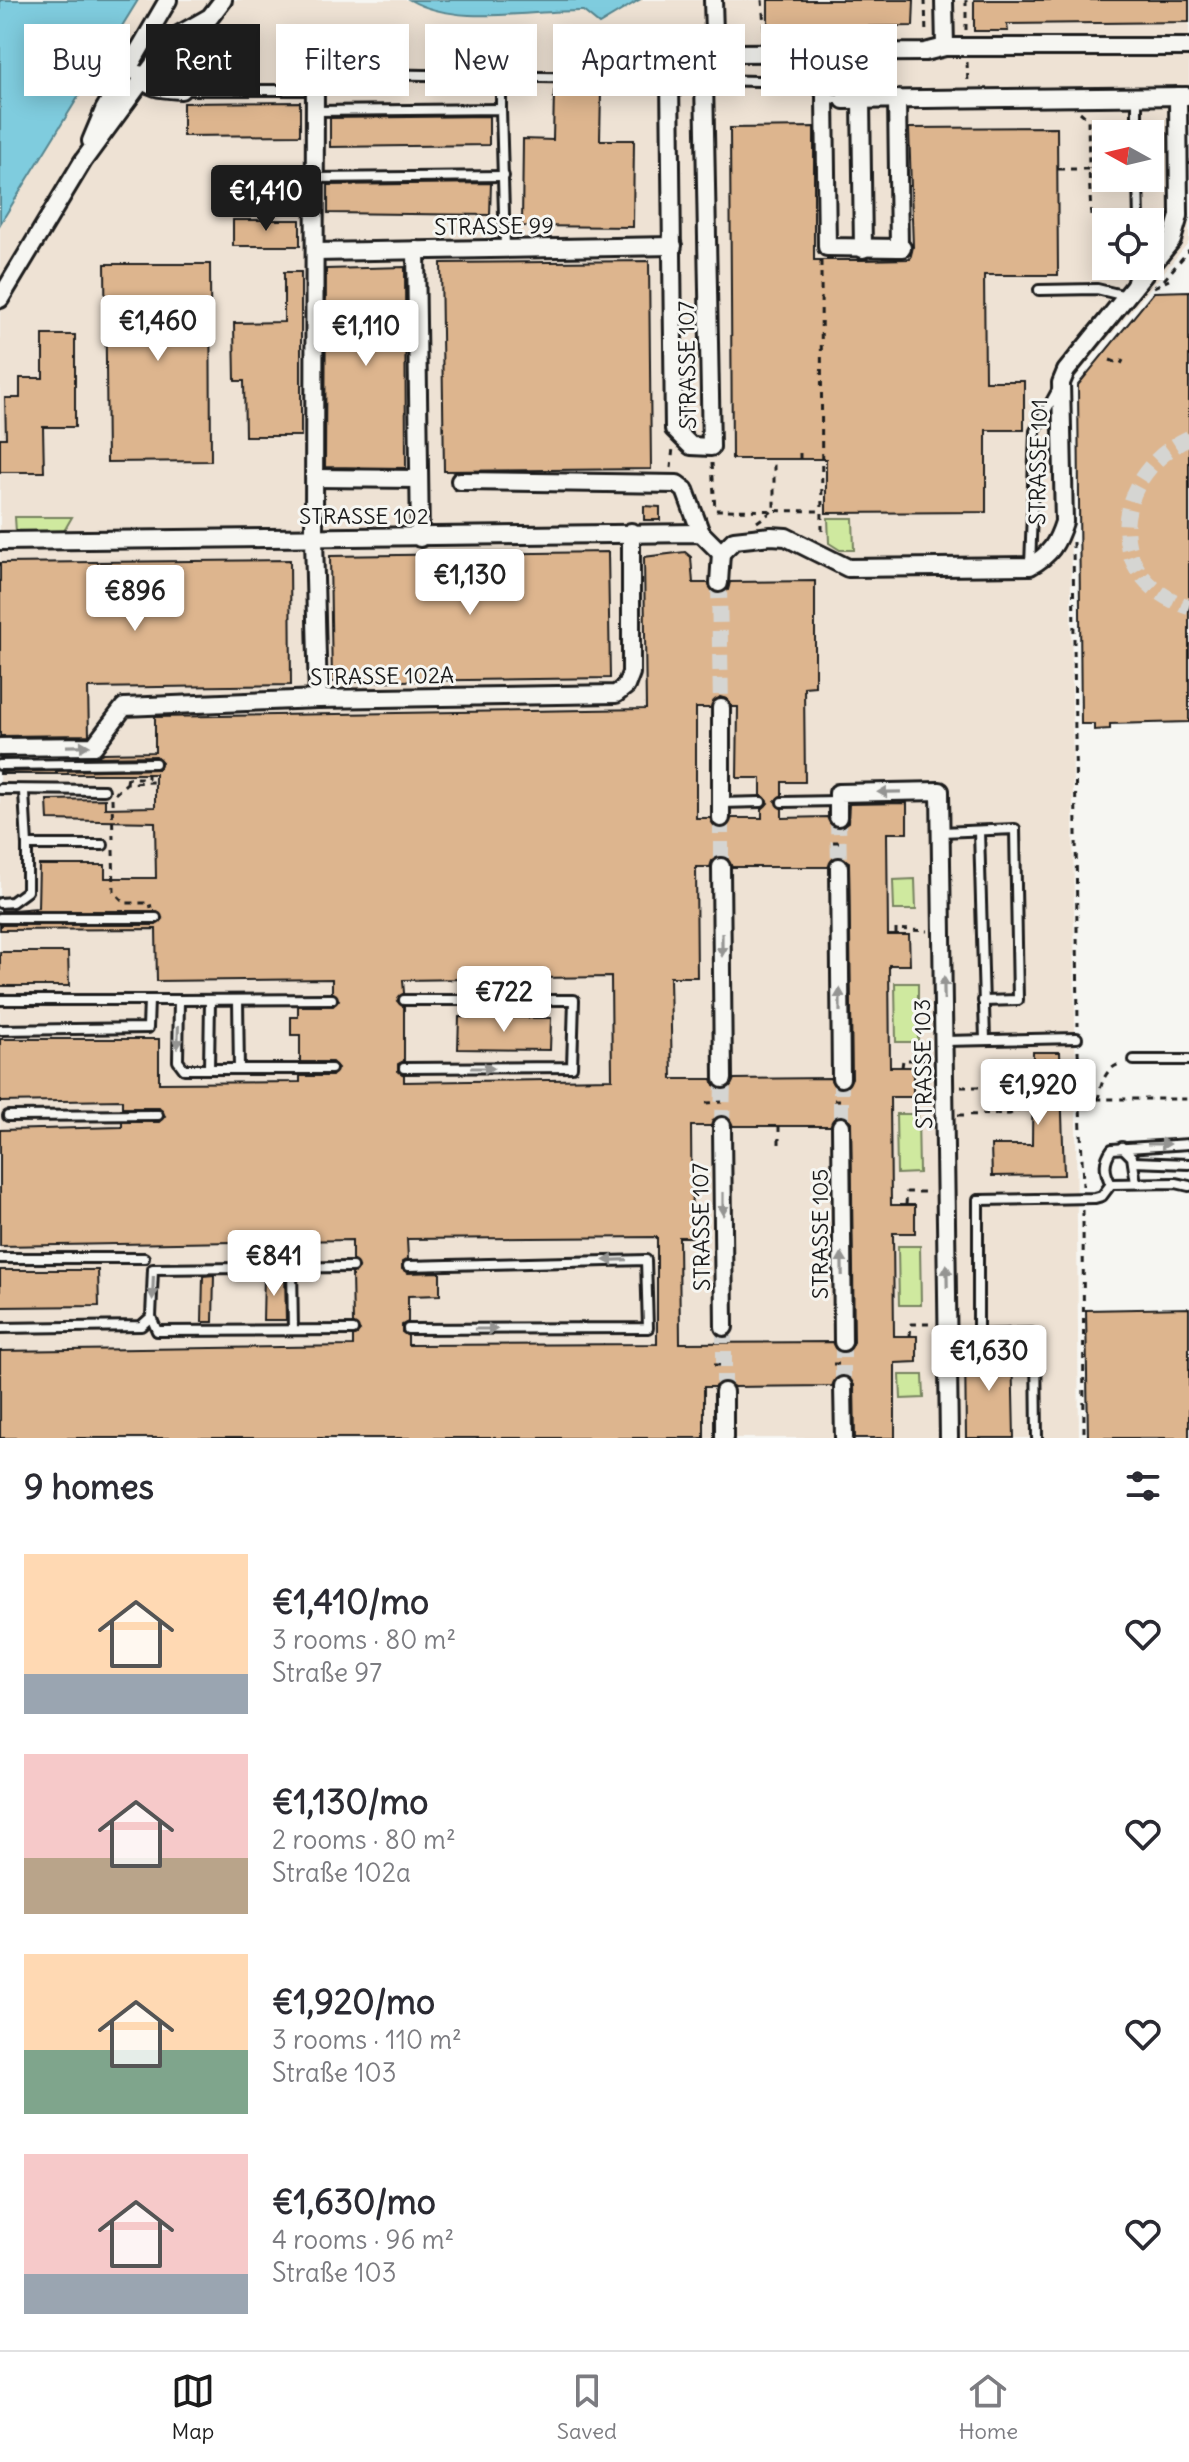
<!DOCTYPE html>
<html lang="en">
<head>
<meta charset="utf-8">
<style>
  body { margin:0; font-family:Delius,sans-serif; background:#f2f2f3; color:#2b2b33; height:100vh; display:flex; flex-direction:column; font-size:30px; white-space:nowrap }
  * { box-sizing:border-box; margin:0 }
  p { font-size:26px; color:#7c7c81 }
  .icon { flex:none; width:44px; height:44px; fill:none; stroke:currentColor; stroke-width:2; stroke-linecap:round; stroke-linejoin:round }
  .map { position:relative; height:1438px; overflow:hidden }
  .side { display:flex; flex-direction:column; background:#fff; flex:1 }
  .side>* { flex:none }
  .guide { position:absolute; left:24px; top:24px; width:1142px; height:72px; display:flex; gap:16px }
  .needle { width:52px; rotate:278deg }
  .fabs { position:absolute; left:1092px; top:120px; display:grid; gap:16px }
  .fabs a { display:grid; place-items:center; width:72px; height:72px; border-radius:0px; background:#fff; box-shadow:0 4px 20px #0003; font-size:40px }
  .price { position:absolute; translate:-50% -68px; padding:0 18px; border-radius:8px; background:#fff; color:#222; font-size:26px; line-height:52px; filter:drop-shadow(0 2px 4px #0008) }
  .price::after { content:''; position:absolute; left:50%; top:48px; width:24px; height:18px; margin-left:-12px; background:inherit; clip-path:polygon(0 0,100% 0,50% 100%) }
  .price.selected { background:#1c1c1c; color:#fff }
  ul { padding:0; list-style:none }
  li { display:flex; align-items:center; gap:24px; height:200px; padding:0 24px }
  li span { display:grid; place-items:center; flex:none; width:224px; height:160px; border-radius:0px; color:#555 }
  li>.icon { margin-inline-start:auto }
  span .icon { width:96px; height:96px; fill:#fffc; stroke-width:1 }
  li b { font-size:34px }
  h2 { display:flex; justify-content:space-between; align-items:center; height:96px; padding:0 24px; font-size:34px }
  .tag { padding:0 28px; border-radius:0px; background:#fff; box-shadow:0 4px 20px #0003; font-size:28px; line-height:72px }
  .tag.selected { background:#1c1c1c; color:#fff }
  .tab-bar { display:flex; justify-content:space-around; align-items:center; height:112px; border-top:2px solid #e1e1e2; background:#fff; font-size:22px; color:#7c7c81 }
  .tab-bar a { display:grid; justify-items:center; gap:4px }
  .tab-bar .selected { color:#1c1c1c }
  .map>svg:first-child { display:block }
</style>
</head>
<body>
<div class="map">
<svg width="1189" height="1438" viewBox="0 0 1189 1438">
  <rect width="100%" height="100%" fill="#f6f6f2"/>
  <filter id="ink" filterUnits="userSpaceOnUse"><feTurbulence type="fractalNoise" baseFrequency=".0125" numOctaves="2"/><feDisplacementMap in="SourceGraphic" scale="16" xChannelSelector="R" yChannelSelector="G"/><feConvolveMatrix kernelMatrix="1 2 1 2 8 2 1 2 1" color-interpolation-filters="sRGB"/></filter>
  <g filter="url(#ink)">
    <path fill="#eee2d4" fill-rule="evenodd" d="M0,0H1189V242L1069,385L1079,1438H0ZM1106,134H1150V178H1106ZM1106,222H1150V266H1106Z"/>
    <g fill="#cfe99f" stroke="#76825e" stroke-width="2">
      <polygon points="1093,225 1106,225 1106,266 1130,266 1130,273 1094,276"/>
      <polygon points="15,517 72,517 64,531 16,532"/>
      <polygon points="828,518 853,518 854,550 840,550 829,543"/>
      <polygon points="915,879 916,910 894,910 893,880"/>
      <polygon points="895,983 918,983 918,1042 896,1042"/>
      <polygon points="896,1114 918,1114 919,1173 897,1174"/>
      <polygon points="898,1246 920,1246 921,1305 899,1305"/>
      <polygon points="900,1375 923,1375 924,1398 901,1399"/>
    </g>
    <g fill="#7fccde" stroke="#578690" stroke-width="2">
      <polygon points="0,0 138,0 0,224"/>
      <path d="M410,0H639L599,24L583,11C531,10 457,27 410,0Z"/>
    </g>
    <g fill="#ddb58e" stroke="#1c1c1c" stroke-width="2" fill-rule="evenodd">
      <polygon points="768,0 914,0 913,26 768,28"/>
      <polygon points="974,0 1189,0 1189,22 1007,24 1008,31 974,31"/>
      <polygon points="554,91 601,91 600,140 634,140 633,227 522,226 523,139 553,140"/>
      <polygon points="300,102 300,135 183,136 183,103"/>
      <polygon points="489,116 489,145 330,147 330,118"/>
      <polygon points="814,127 814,260 862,260 910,259 913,247 909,128 1057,127 1058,275 984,275 985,381 1024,381 1024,430 986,430 986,512 826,513 826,459 732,459 730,128"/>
      <polygon points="491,183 490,215 328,213 328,185"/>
      <rect x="233" y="220" width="67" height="26"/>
      <polygon points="649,261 651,469 444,471 441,263"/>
      <polygon points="105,264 210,264 211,461 107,462"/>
      <polygon points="405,267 406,468 325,467 326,269"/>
      <polygon points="284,272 301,272 301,436 245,436 244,381 235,381 234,323 284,322"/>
      <polygon points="1189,291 1189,722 1110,724 1110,729 1094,730 1094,724 1081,724 1078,385 1154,292"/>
      <polygon points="43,335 75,335 75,427 43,427 44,472 0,472 0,438 6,438 5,398 20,398 20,378 43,378"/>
      <polygon points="644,506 660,507 660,520 644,520"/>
      <polygon points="608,552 610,678 332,682 330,556"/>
      <path d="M685,552L691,557L693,583H708L718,594L728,590L730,582L815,581V686L804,687L805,782H782V795L775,801L782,809V818L827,817L832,826L839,828L848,822L849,804L907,803V833H887L888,935H909L910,965H889L890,1067H913V1097H890L891,1205H915V1233H893L894,1336H917V1362L895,1363V1438H855L854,1385L844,1375L837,1377L832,1386L734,1387L723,1381L714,1387H704V1438H0V1351L353,1346V1337L360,1331L353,1323L352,1274L359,1268L352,1260V1240L0,1246V1130L122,1127V1122H159L165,1116L159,1108H122V1100L0,1102V1039H159V1083L300,1082V1076H332L338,1068L332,1062H300V1035H291V1017H298V1006H333L339,1000L332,992V979L157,981L156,929L0,930V925H156L163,919L156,911H0L38,908L39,865H105V878H156L155,822L48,820L47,800L105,799V808L155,807V774H0V772L158,769L162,762L156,756L95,757L103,753L155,752V717L646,709L644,557ZM720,697L727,699L732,707H738L737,778H761V795L768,803L762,809V818H732L722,829L715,827L710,818H696V708H710ZM720,856L727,858L732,867H828L838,856L849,862L852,1078L846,1088L835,1087L830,1078L734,1079L729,1088L722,1090L714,1085L712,1079H672L670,977H697L696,867H710L712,861ZM611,977L612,1079L404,1082V1075L398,1071V1064L404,1061V1007L397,1001L404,993L403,980ZM721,1115L728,1117L733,1126H830L840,1115L851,1121L854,1342L848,1352L837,1351L832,1342L680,1343L679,1237H692L691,1126H711L713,1120ZM657,1237V1344L408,1345V1336L402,1332V1325L408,1322V1296L440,1295V1272L408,1273L402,1269V1262L408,1259L407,1239Z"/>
      <polygon points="290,560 291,685 88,688 89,735 0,736 0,563"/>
      <polygon points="0,952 68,952 69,986 0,986"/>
      <polygon points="459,1017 551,1018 550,1050 458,1049"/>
      <polygon points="1033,1052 1060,1052 1064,1175 992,1176 991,1145 1032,1145"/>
      <polygon points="0,1270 98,1270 99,1306 0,1307"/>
      <polygon points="214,1275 213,1322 202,1322 203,1276"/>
      <polygon points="264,1275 285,1275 286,1320 263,1320"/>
      <polygon points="1189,1308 1189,1438 1088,1438 1086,1310"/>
      <polygon points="1012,1347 1014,1438 966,1438 965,1348"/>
    </g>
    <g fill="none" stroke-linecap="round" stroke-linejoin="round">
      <g stroke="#d5d5d2" stroke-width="16" stroke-dasharray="16 8" stroke-linecap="butt">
        <path d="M1189,438C1111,474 1100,579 1189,607"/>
        <polyline points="719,583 721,708"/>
        <polyline points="838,817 839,867"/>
        <polyline points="721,818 721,867"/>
        <polyline points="841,1078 841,1126"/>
        <polyline points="722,1126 723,1079"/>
        <polyline points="724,1327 724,1392"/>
        <polyline points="843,1342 843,1386"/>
      </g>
      <g stroke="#1c1c1c" stroke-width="14">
        <g id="lane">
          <polyline points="315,73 809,82 825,97 844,100"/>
          <polyline points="501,76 501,109"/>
          <polyline points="182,90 315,90"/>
          <polyline points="1137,96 1137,134"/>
          <polyline points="315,111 501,109 505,248"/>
          <polyline points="315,178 504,176"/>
          <polyline points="1138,178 1139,222"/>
          <polyline points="1131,285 1136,266"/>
          <polyline points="1039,290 1097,289 1126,296"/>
          <polyline points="1030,566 1035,431 1059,387"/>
          <polyline points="0,765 155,763"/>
          <polyline points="0,789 104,790"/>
          <polyline points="24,792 27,845 103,845"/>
          <polyline points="782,802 837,801"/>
          <polyline points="721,803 761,802"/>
          <polyline points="979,831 985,1040"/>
          <polyline points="941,832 1015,829 1018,1000 983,1001"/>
          <polyline points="0,903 12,902 27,891 27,845"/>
          <polyline points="0,918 156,918"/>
          <polyline points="0,1000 179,1000"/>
          <polyline points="238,1000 239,1069"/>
          <polyline points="404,1000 574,1000 572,1067 404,1068"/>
          <polyline points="0,1030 148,1028 149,1000"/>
          <polyline points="944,1041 1077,1038"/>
          <polyline points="1134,1060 1189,1060"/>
          <polyline points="209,1069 210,1000"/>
          <polyline points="331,1069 184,1069 178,1061 179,1000 332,999"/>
          <polyline points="8,1116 158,1115"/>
          <polyline points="1122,1147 1132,1157 1136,1183"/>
          <polyline points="1133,1162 1189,1164"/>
          <path d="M1111,1184C1104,1172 1103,1161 1112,1149L1189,1144"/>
          <polyline points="0,1258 144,1258"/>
          <polyline points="408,1266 646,1260 648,1328 408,1329"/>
          <polyline points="292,1267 293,1330"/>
          <polyline points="352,1267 153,1269 151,1317 157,1331 353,1330"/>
          <polyline points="0,1328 141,1326 151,1317"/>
          <polyline points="978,1334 978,1200 1095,1198 1102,1196 1111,1184 1176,1183 1189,1186"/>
          <polyline points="948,1336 1031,1333 1036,1346 1037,1438"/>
        </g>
      </g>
      <g stroke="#1c1c1c" stroke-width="22">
        <g id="street">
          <polyline points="713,0 714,33 719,48 732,53 925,52 945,47"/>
          <polyline points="944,0 945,47 1189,47"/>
          <polyline points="315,73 314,538 318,699"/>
          <path d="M139,74C146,89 165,89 181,90"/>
          <polyline points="670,79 674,429 691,446 711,447 704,80"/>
          <polyline points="825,97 827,247 899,248"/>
          <polyline points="897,99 899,248 902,248"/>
          <polyline points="844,100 1187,96"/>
          <polyline points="861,100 863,249"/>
          <polyline points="91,141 104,110 168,0"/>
          <polyline points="416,250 420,538"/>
          <polyline points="315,252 673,246"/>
          <polyline points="0,299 83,161 173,38 210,17 223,0"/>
          <polyline points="315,478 419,479"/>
          <polyline points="460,481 677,484 685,490 701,533"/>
          <polyline points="0,541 701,533 721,553"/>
          <path d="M721,553L734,540L771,536L786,537L848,568L1030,566C1050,555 1057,544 1064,522L1061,383L1066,371L1172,240L1179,216L1178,96"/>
          <polyline points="719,583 721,553"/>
          <polyline points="721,708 721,818"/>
          <polyline points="0,747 94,746 124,707 318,699 616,694 626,686 631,673 631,532"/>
          <polyline points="838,817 838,793 940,791 949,1438"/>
          <polyline points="721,867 723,1079"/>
          <polyline points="839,867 841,1078"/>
          <polyline points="722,1126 724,1327"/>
          <polyline points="841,1126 843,1342"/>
          <polyline points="843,1386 844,1438"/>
          <polyline points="724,1392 724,1438"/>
        </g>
      </g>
      <g stroke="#1c1c1c" stroke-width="3" stroke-dasharray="6 6" stroke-linecap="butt">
        <polyline points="762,0 765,38"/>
        <polyline points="925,0 926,36"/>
        <polyline points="966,0 966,31"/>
        <polyline points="967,62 968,83"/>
        <polyline points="190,78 191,46"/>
        <polyline points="1080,112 1088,119 1089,169"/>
        <polyline points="1058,169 1089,169 1091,217 1096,221 1127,222"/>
        <polyline points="821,261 822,537"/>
        <polyline points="1164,280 1189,250"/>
        <polyline points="1154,287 1169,280"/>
        <polyline points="1110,360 1121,364 1123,360"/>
        <polyline points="800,459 800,453"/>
        <polyline points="712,463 715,510 822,511"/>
        <polyline points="671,468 673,447"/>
        <polyline points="757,522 774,510 774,459"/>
        <polyline points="1073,542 1078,1026"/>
        <polyline points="127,782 128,778 148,778 148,774"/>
        <polyline points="115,794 127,783 155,782"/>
        <polyline points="112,798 113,839"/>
        <polyline points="833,842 839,842"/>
        <polyline points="113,850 114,892 125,903 150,903 151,908"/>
        <polyline points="896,935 896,929 927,931"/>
        <polyline points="1078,1050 1083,1186"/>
        <polyline points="902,1067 903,1060 928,1060"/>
        <polyline points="961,1087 1014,1087 1024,1093 1033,1093"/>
        <polyline points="1061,1092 1093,1099 1189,1099"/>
        <polyline points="834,1100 841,1100"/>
        <path d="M1098,1100C1101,1083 1105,1067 1123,1063"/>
        <polyline points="706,1103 722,1102"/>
        <polyline points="958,1115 1010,1114 1020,1109 1024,1093"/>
        <polyline points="779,1126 779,1145"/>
        <polyline points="906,1205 907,1192 930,1192"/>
        <polyline points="1083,1210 1084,1438"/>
        <polyline points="910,1336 911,1324 932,1324"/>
        <polyline points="833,1364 843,1364"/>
        <polyline points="714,1365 724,1365"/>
      </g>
      <use href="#lane" stroke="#f6f6f2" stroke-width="8"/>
      <use href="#street" stroke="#f6f6f2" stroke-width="16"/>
    </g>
    <defs><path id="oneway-solid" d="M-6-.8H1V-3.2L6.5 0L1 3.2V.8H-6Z" transform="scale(2)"/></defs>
    <g fill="#949492">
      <use href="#oneway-solid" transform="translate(78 746) rotate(-1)"/>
      <use href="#oneway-solid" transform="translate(889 792) rotate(179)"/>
      <use href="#oneway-solid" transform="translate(722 945) rotate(90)"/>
      <use href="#oneway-solid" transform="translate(944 988) rotate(-91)"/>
      <use href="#oneway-solid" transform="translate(840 1000) rotate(-90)"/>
      <use href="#oneway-solid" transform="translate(178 1037) rotate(92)"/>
      <use href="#oneway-solid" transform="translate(482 1068)"/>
      <use href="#oneway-solid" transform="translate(1159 1144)"/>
      <use href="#oneway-solid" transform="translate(723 1204) rotate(90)"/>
      <use href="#oneway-solid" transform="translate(615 1260) rotate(178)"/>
      <use href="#oneway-solid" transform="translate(842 1264) rotate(-91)"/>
      <use href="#oneway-solid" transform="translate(947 1276) rotate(-91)"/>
      <use href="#oneway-solid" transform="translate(153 1288) rotate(92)"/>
      <use href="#oneway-solid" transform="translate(486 1329)"/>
    </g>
  </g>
  <g text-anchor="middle" stroke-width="6" stroke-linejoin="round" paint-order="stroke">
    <g font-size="22" fill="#1c1c1c" stroke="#f6f6f2">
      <text transform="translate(494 226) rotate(-1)" y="8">STRASSE 99</text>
      <text transform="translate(687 365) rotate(-91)" y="8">STRASSE 107</text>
      <text transform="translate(1038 462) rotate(-89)" y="8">STRASSE 101</text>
      <text x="364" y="524">STRASSE 102</text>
      <text transform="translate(382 676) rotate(-1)" y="8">STRASSE 102A</text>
      <text transform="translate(923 1064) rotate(-91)" y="8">STRASSE 103</text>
      <text transform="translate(701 1227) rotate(-91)" y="8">STRASSE 107</text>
      <text transform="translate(820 1234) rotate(-90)" y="8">STRASSE 105</text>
    </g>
  </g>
</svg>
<div class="fabs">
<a><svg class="needle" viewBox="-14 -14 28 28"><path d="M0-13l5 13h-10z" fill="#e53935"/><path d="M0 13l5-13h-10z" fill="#7c7c81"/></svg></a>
<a><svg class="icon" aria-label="locate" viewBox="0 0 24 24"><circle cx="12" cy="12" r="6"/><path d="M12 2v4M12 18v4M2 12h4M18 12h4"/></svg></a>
</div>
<b class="price selected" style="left:266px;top:233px">€1,410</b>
<b class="price" style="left:158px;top:363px">€1,460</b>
<b class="price" style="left:366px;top:368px">€1,110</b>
<b class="price" style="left:470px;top:617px">€1,130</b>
<b class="price" style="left:135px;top:633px">€896</b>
<b class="price" style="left:504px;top:1034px">€722</b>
<b class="price" style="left:1038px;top:1127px">€1,920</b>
<b class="price" style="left:274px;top:1298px">€841</b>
<b class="price" style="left:989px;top:1393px">€1,630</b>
<div class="guide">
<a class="tag">Buy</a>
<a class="tag selected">Rent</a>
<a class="tag">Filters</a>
<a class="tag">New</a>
<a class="tag">Apartment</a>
<a class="tag">House</a>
</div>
</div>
<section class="side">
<h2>9 homes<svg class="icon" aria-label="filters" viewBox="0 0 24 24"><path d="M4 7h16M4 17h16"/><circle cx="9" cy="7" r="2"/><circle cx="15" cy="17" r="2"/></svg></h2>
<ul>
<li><span style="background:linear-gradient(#ffd9b3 75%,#9aa5b1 0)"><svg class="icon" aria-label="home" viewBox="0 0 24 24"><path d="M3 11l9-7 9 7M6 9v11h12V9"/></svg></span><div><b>€1,410/mo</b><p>3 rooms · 80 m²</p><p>Straße 97</p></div><svg class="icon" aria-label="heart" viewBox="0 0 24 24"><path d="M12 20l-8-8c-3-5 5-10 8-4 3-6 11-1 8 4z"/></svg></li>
<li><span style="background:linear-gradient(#f6c9c9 65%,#b9a48a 0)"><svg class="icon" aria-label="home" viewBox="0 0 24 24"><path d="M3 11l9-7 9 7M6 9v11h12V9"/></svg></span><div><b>€1,130/mo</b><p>2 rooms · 80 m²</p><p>Straße 102a</p></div><svg class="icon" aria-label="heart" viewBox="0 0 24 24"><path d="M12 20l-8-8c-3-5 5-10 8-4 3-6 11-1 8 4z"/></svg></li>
<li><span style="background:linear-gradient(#ffd9b3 60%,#7fa58c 0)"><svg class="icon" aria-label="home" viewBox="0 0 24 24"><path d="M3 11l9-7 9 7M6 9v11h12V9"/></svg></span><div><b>€1,920/mo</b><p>3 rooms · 110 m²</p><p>Straße 103</p></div><svg class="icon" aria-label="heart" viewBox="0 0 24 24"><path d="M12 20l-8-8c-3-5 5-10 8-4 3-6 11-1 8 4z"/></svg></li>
<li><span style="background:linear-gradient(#f6c9c9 75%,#9aa5b1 0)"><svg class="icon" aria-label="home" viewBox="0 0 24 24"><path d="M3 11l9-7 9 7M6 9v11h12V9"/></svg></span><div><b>€1,630/mo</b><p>4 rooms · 96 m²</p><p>Straße 103</p></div><svg class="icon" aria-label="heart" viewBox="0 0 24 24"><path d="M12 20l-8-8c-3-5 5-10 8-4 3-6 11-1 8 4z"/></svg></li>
</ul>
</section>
<nav class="tab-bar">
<a class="selected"><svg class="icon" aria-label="map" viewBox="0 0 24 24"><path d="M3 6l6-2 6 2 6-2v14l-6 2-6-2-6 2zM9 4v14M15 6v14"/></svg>Map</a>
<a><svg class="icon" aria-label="saved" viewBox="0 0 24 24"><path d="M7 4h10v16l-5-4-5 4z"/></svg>Saved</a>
<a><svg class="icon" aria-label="home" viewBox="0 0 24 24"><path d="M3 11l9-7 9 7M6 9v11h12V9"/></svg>Home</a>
</nav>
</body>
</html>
